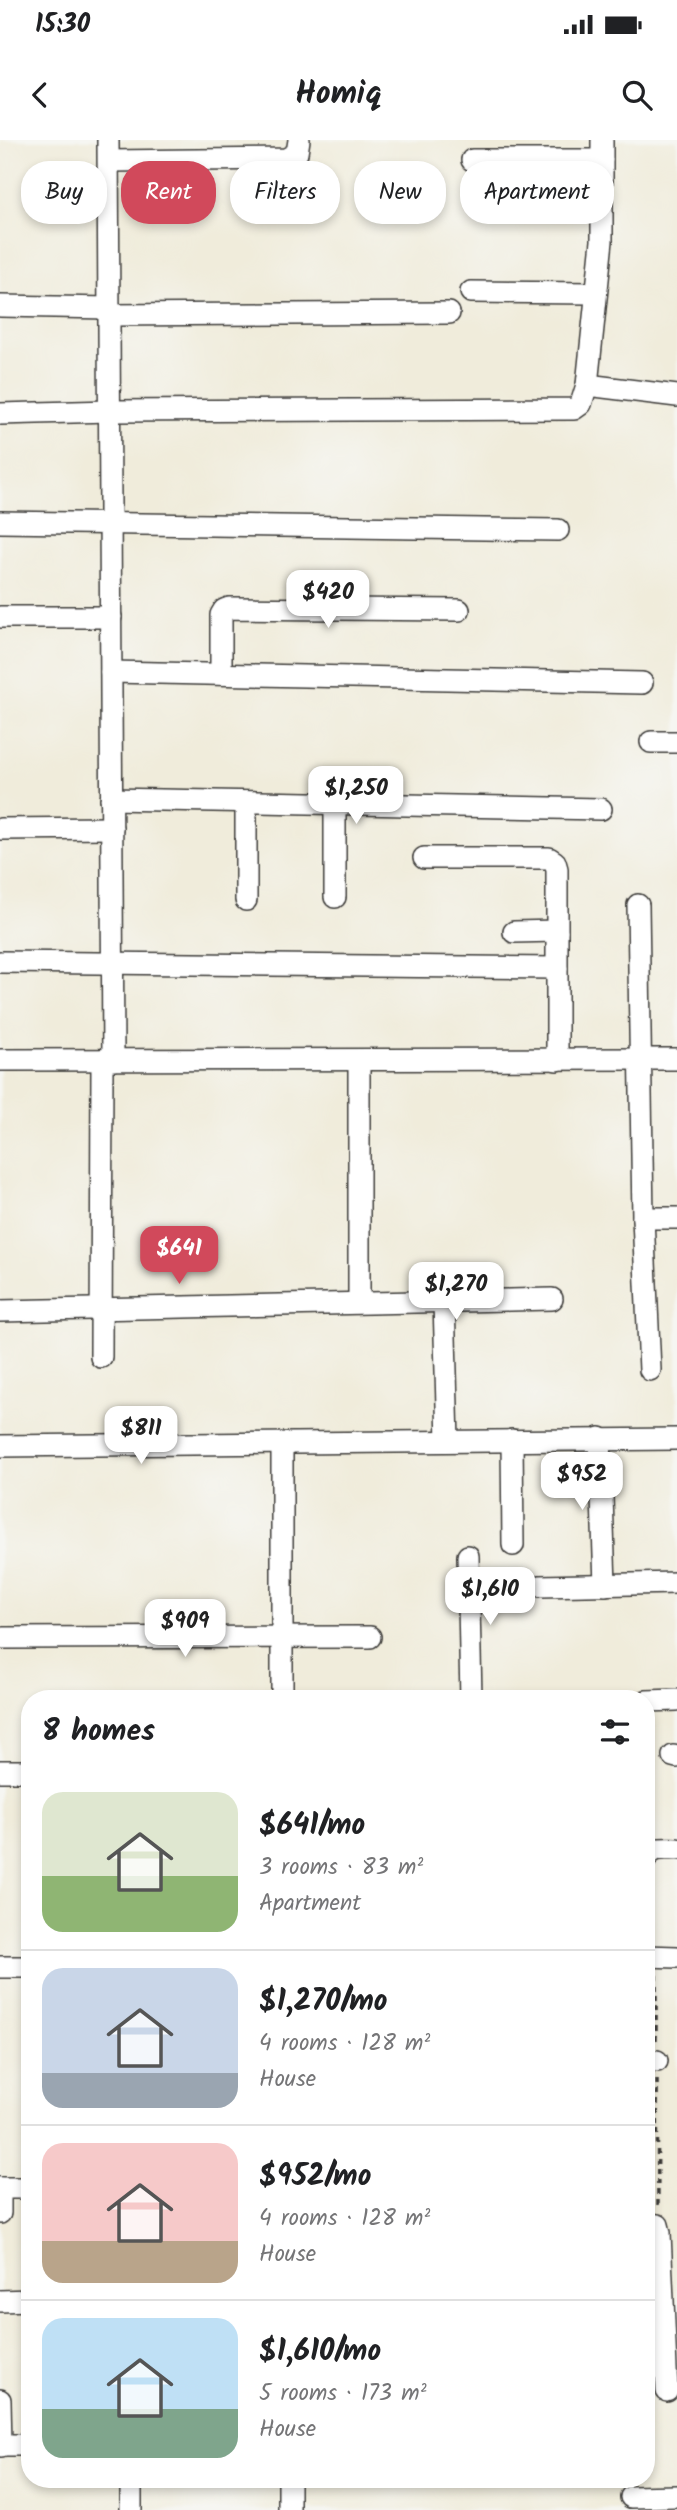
<!DOCTYPE html>
<html lang="en">
<head>
<meta charset="utf-8">
<style>
  body { margin:0; font-family:Kalam,sans-serif; background:#f2f2f2; color:#202124; height:100vh; display:flex; flex-direction:column; font-size:26px; white-space:nowrap }
  * { box-sizing:border-box; margin:0 }
  p { font-size:23px; color:#757577 }
  .icon { flex:none; width:38px; height:38px; fill:none; stroke:currentColor; stroke-width:2; stroke-linecap:round; stroke-linejoin:round }
  .map { position:relative; flex:1; overflow:hidden }
  .drawer { position:absolute; left:21px; top:1550px; width:634px; height:798px; display:flex; flex-direction:column; background:#fff; border-radius:28px; box-shadow:0 4px 10px #0003 }
  .drawer>* { flex:none }
  .top-card { position:absolute; left:21px; top:21px; width:635px; height:63px; display:flex; gap:14px }
  .price { position:absolute; translate:-50% -60px; padding:0 16px; border-radius:14px; background:#fff; color:#222; font-size:23px; line-height:46px; filter:drop-shadow(0 2px 4px #0008) }
  .price::after { content:''; position:absolute; left:50%; top:42px; width:21px; height:16px; margin-left:-10px; background:inherit; clip-path:polygon(0 0,100% 0,50% 100%) }
  .price.on { background:#d1495b; color:#fff }
  ul { padding:0; list-style:none }
  li { display:flex; align-items:center; gap:21px; height:175px; padding:0 21px }
  li+li { border-top:2px solid #e0e0e0 }
  li span { display:grid; place-items:center; flex:none; width:196px; height:140px; border-radius:21px; color:#555 }
  li>.icon { margin-inline-start:auto }
  span .icon { width:84px; height:84px; fill:#fffc; stroke-width:1 }
  li b { font-size:30px }
  h2 { display:flex; justify-content:space-between; align-items:center; height:84px; padding:0 21px; font-size:30px }
  .chip { padding:0 24px; border-radius:28px; background:#fff; box-shadow:0 4px 10px #0003; font-size:24px; line-height:63px }
  .chip.on { background:#d1495b; color:#fff }
  .status { display:flex; justify-content:space-between; align-items:center; height:49px; padding:0 35px; background:#fff; direction:ltr }
  .status svg { height:19px; fill:currentColor }
  header { display:flex; justify-content:space-between; align-items:center; height:91px; padding:0 21px; background:#fff; font-size:32px; font-weight:800 }
  .map>svg:first-child { display:block }
</style>
</head>
<body>
<div class="status"><b>15:30</b><svg viewBox="0 0 49 12"><path d="M0 12V9h3v3zM5 12V6h3v6zM10 12V3h3v9zM15 12V0h3v12zM26 1h20v11H26zM47 4h2v5h-2z"/></svg></div>
<header><svg class="icon" aria-label="back" viewBox="0 0 24 24"><path d="M15 5l-7 7 7 7"/></svg>Homiq<svg class="icon" aria-label="search" viewBox="0 0 24 24"><circle cx="10" cy="10" r="6"/><path d="M15 15l6 6"/></svg></header>
<div class="map">
<svg width="677" height="2370" viewBox="0 0 677 2370">
  <rect width="100%" height="100%" fill="#f6f6f2"/>
  <filter id="ink" filterUnits="userSpaceOnUse"><feTurbulence type="fractalNoise" baseFrequency=".0143" numOctaves="2"/><feDisplacementMap in="SourceGraphic" scale="14" xChannelSelector="R" yChannelSelector="G"/><feConvolveMatrix kernelMatrix="1 2 1 2 8 2 1 2 1" color-interpolation-filters="sRGB"/></filter>
  <filter id="wash" filterUnits="userSpaceOnUse"><feTurbulence type="fractalNoise" baseFrequency=".00686" numOctaves="4" result="noise"/><feDisplacementMap in="SourceGraphic" scale="28" xChannelSelector="R" yChannelSelector="G"/><feGaussianBlur stdDeviation="1.57" result="paint"/><feColorMatrix in="noise" values="0 0 0 0 0 0 0 0 0 0 0 0 0 0 0 0 0 1.4 0 .05"/><feComposite in="paint" operator="in"/></filter>
  <g filter="url(#wash)">
    <rect width="100%" height="100%" fill="#f0ecdb"/>
  </g>
  <g filter="url(#ink)">
    <g fill="none" stroke-linecap="round" stroke-linejoin="round">
      <g stroke="#3c3b39" stroke-width="24">
        <g id="street">
          <polyline points="108,0 113,920"/>
          <polyline points="472,20 602,20"/>
          <polyline points="109,21 286,19 297,13 299,0"/>
          <polyline points="471,152 596,153"/>
          <polyline points="0,166 109,168"/>
          <polyline points="109,175 449,173"/>
          <polyline points="587,245 677,256"/>
          <polyline points="0,274 110,271 574,269 581,264 587,245 602,101 602,0"/>
          <polyline points="0,382 558,390"/>
          <polyline points="0,477 111,477"/>
          <polyline points="111,532 642,543"/>
          <polyline points="221,534 221,475 224,470 229,468 459,470"/>
          <polyline points="651,602 677,602"/>
          <polyline points="111,659 601,669"/>
          <polyline points="246,662 246,760"/>
          <polyline points="335,665 335,757"/>
          <polyline points="0,689 112,688"/>
          <polyline points="424,718 549,718 555,722 557,729 557,920"/>
          <polyline points="638,765 643,1078 650,1230"/>
          <polyline points="514,792 557,791"/>
          <polyline points="0,822 557,828"/>
          <polyline points="0,920 677,919"/>
          <polyline points="359,920 359,1162"/>
          <polyline points="643,1078 677,1078"/>
          <polyline points="444,1162 448,1301"/>
          <polyline points="0,1171 552,1159"/>
          <polyline points="101,1217 102,920"/>
          <polyline points="600,1298 605,1445"/>
          <polyline points="512,1300 513,1405"/>
          <polyline points="282,1304 282,1559"/>
          <polyline points="0,1306 677,1299"/>
          <polyline points="468,1416 471,1559"/>
          <polyline points="540,1446 677,1443"/>
          <polyline points="0,1498 370,1497"/>
          <polyline points="646,1561 677,1560"/>
          <polyline points="673,1616 677,1617"/>
          <polyline points="0,1631 30,1631"/>
          <path d="M646,1719C653,1706 664,1709 677,1709"/>
          <polyline points="646,1816 677,1817"/>
          <polyline points="0,1827 30,1827"/>
          <polyline points="646,1921 657,1921"/>
          <polyline points="0,2048 30,2048"/>
          <polyline points="0,2073 0,2048"/>
          <polyline points="646,2083 658,2085 660,2093 667,2251"/>
          <polyline points="0,2161 30,2160"/>
          <polyline points="0,2260 1,2306"/>
          <polyline points="0,2305 30,2305"/>
          <polyline points="131,2340 131,2370"/>
          <polyline points="289,2340 289,2370"/>
          <polyline points="631,2357 677,2356"/>
        </g>
      </g>
      <g stroke="#3c3b39" stroke-width="3.5" stroke-dasharray="5 5" stroke-linecap="butt">
        <polyline points="656,1835 656,1904"/>
        <polyline points="657,1940 658,2065"/>
      </g>
      <use href="#street" stroke="#fff" stroke-width="21"/>
    </g>
  </g>
</svg>
<b class="price" style="left:328px;top:490px">$420</b>
<b class="price" style="left:356px;top:686px">$1,250</b>
<b class="price on" style="left:179px;top:1146px">$641</b>
<b class="price" style="left:456px;top:1182px">$1,270</b>
<b class="price" style="left:141px;top:1326px">$811</b>
<b class="price" style="left:582px;top:1372px">$952</b>
<b class="price" style="left:490px;top:1487px">$1,610</b>
<b class="price" style="left:185px;top:1519px">$909</b>
<div class="top-card">
<a class="chip">Buy</a>
<a class="chip on">Rent</a>
<a class="chip">Filters</a>
<a class="chip">New</a>
<a class="chip">Apartment</a>
</div>
<section class="drawer">
<h2>8 homes<svg class="icon" aria-label="filters" viewBox="0 0 24 24"><path d="M4 7h16M4 17h16"/><circle cx="9" cy="7" r="2"/><circle cx="15" cy="17" r="2"/></svg></h2>
<ul>
<li><span style="background:linear-gradient(#dfe7d0 60%,#8fb573 0)"><svg class="icon" aria-label="home" viewBox="0 0 24 24"><path d="M3 11l9-7 9 7M6 9v11h12V9"/></svg></span><div><b>$641/mo</b><p>3 rooms · 83 m²</p><p>Apartment</p></div></li>
<li><span style="background:linear-gradient(#c9d6e8 75%,#9aa5b1 0)"><svg class="icon" aria-label="home" viewBox="0 0 24 24"><path d="M3 11l9-7 9 7M6 9v11h12V9"/></svg></span><div><b>$1,270/mo</b><p>4 rooms · 128 m²</p><p>House</p></div></li>
<li><span style="background:linear-gradient(#f6c9c9 70%,#b9a48a 0)"><svg class="icon" aria-label="home" viewBox="0 0 24 24"><path d="M3 11l9-7 9 7M6 9v11h12V9"/></svg></span><div><b>$952/mo</b><p>4 rooms · 128 m²</p><p>House</p></div></li>
<li><span style="background:linear-gradient(#bfe0f5 65%,#7fa58c 0)"><svg class="icon" aria-label="home" viewBox="0 0 24 24"><path d="M3 11l9-7 9 7M6 9v11h12V9"/></svg></span><div><b>$1,610/mo</b><p>5 rooms · 173 m²</p><p>House</p></div></li>
</ul>
</section>
</div>
</body>
</html>
